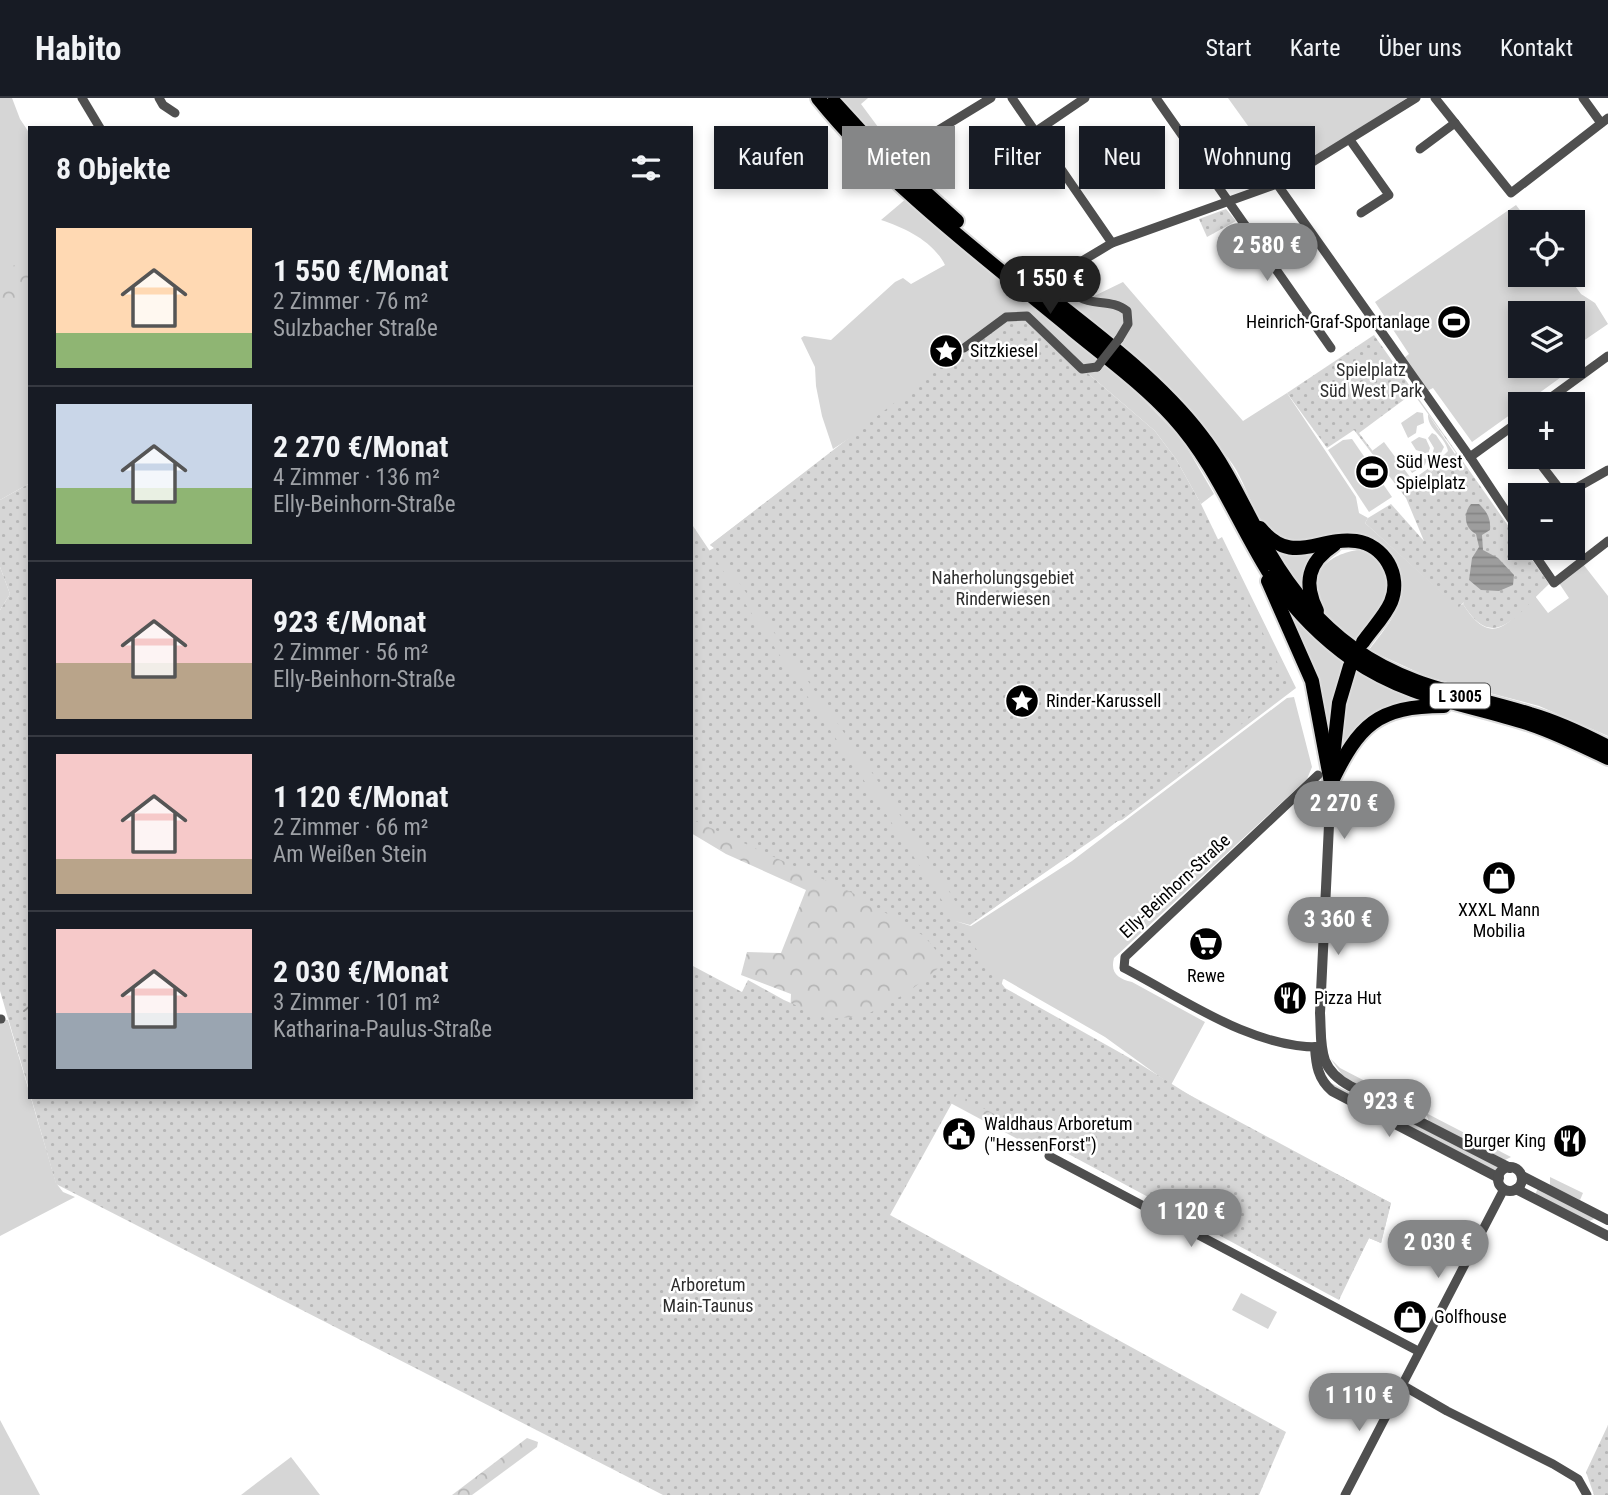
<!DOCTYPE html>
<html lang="de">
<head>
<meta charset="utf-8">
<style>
  body { margin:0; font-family:"Roboto Condensed",sans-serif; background:#20242c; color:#f1f3f6; height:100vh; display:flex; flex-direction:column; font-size:26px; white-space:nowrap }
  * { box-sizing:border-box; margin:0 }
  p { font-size:23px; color:#9ea1a6 }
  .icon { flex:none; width:38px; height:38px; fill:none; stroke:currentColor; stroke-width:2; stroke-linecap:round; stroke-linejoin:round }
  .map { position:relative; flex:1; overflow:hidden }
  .panel { position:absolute; left:28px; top:28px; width:665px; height:973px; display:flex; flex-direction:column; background:#171b24; border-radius:0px; box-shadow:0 4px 10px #0003 }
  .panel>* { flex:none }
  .banner { position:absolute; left:714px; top:28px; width:665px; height:63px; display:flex; gap:14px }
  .tools { position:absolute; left:1508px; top:112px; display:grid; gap:14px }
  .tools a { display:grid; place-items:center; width:77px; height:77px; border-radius:0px; background:#171b24; box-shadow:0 4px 10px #0003; font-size:35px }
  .price { position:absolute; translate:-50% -60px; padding:0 16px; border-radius:24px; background:#858687; color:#fff; font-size:23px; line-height:46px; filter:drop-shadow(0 2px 4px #0008) }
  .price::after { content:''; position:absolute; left:50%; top:42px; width:21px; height:16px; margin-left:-10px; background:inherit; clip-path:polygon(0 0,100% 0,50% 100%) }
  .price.on { background:#222; color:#fff }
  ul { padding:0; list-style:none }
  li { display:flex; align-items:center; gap:21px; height:175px; padding:0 28px }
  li+li { border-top:2px solid #363941 }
  li span { display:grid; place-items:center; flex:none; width:196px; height:140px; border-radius:0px; color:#555 }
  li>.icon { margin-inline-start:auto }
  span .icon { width:84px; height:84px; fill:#fffc; stroke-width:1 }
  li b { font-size:30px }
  h2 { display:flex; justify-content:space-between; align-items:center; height:84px; padding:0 28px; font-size:30px }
  .pill { padding:0 24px; border-radius:0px; background:#171b24; box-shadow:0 4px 10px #0003; font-size:24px; line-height:63px }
  .pill.on { background:#858687; color:#fff }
  header { display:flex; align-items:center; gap:42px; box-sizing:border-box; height:98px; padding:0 35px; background:#171b24; border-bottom:2px solid #363941 }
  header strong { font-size:33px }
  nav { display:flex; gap:38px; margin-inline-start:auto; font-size:24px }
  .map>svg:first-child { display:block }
</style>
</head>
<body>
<header>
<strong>Habito</strong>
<nav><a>Start</a><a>Karte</a><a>Über uns</a><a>Kontakt</a></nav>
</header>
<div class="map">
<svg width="1608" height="1397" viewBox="0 0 1608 1397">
  <defs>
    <pattern id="forest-crowns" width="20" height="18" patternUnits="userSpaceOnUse" patternTransform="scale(1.75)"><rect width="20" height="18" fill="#d6d6d6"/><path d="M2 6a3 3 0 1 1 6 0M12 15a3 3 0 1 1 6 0" fill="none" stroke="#b6b6b6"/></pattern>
    <pattern id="park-dots" width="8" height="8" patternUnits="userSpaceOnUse" patternTransform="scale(1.75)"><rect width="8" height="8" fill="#d6d6d6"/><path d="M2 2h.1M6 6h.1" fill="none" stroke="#b6b6b6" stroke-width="1.8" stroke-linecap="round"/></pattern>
    <pattern id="water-rules" width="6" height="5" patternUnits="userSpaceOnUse" patternTransform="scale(1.75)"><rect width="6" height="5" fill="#9d9d9d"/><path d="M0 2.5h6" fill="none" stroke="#858585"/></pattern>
  </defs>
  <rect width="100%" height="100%" fill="#fff"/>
  <g fill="#d6d6d6">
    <polygon points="0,0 12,0 20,21 30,36 30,385 0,402"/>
    <polygon points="836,0 868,0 861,6 878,29 895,60"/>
    <polygon points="1228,0 1407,0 1284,78"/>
    <path d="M907,100L997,180L1121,279L1182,341L1214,396L1201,406L1176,361L1155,333L1070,260L1196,455L1222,439L1296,590L1122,722L1107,726L1086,745L970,827L955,823L971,828L1072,763L1287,600L1294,599L1312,669L1307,681L1114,860C1110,875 1118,881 1132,884L1205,924L1171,987L1105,939L1004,881L965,900L691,463L714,450L710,447L853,338L833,351L822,318L816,288L815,269L801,240L804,238L831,242L895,184L903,180L911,186L945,167C933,143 905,130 881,122Z"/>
    <polygon points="1516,107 1529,124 1521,124 1521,177 1567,177 1581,196 1595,205 1608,226 1573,250 1573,215 1521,215 1521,268 1573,267 1575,269 1524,306 1521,306 1521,309 1472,344 1433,290 1427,293 1404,260 1409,256 1375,204"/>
    <path d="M1066,169L1070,179L1088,201L1123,184L1243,323L1287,295L1356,399L1359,415L1368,420L1365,425L1458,509L1463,506C1491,551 1508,526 1535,498L1548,515L1569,500L1559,485L1583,466L1608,498V638L1539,608L1428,579L1369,552C1392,522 1420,491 1389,454C1357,415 1313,463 1279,441C1252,423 1248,384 1228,360C1221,351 1210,343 1202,334C1181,312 1162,288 1140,268C1109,239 1075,212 1043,185Z"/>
    <polygon points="1417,314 1423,315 1424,325 1417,328 1416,335 1408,340 1401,325"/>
    <path d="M1428,316L1455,356L1403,394L1372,353L1384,344L1410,379L1415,380L1429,370L1431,363H1438L1448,353C1445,337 1427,332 1428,316Z"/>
    <polygon points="1432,335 1436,337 1444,349 1440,357 1432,357 1434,350 1428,340"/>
    <polygon points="1419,339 1426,341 1430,350 1428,356 1416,352 1411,344"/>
    <polygon points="1352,341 1392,399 1369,414 1328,352 1343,342"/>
    <polygon points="1416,358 1427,361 1425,367 1412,375 1406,365"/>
    <polygon points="1277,449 1324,451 1308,500 1273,455"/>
    <path d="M1359,452C1368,455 1376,459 1382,468C1399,495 1373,521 1357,542C1344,533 1328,522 1320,508C1303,477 1330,455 1359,452Z"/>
    <polygon points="0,469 10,496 0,512"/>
    <path d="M1280,501C1300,525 1319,546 1344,563L1333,603L1328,641Z"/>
    <polygon points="1355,573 1390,591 1431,605 1399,606 1337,665 1344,610"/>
    <polygon points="0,921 8,922 56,1085 63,1094 75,1099 0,1138"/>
    <polygon points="1330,960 1340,970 1417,1010 1410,1013 1351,984 1343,978"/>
    <polygon points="1329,984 1500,1069 1496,1076 1334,991"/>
    <polygon points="1426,1015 1511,1059 1505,1062 1429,1024"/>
    <polygon points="1550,1079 1583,1095 1580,1102 1550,1087"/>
    <polygon points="1538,1090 1592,1119 1594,1121 1587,1124 1535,1097"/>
    <polygon points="1241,1195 1277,1214 1268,1231 1232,1212"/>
    <polygon points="0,1322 40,1397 0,1397"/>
    <polygon points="291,1359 320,1397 241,1397"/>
  </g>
  <g fill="url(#forest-crowns)">
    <polygon points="30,161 30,192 23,199 18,198 5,209 0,209 0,173"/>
    <polygon points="691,539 935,843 966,899 1003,881 997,905 1171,987 1391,1105 1381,1145 1369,1140 1339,1200 1066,1054 1060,1045 1049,1058 790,919 791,896 741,877 747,854 781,855 806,792 726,756 691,735"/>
    <polygon points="527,1340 538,1344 537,1349 472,1397 452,1397"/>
  </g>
  <g fill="url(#park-dots)" fill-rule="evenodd">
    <polygon points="1226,111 1236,123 1207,139 1199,121"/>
    <polygon points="1027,218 1070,260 1155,333 1176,361 1201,406 1289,589 1101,736 970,826 882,689 715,450 710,447 1003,221"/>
    <path d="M1374,237L1521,446V450H1524L1549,486C1519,513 1495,558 1463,506L1464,504L1458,510L1365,425L1368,420L1391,406L1424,443L1406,400L1354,332L1327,350L1287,295ZM1413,295L1456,355L1404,394L1359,335Z"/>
    <polygon points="30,385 30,995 0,893 0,512 10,496 0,469 0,402"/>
    <polygon points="691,425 873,696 954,821 1005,890 1135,963 1207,1008 1391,1105 1381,1145 1369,1140 1339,1202 957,996 890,1117 1286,1334 1259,1397 663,1397 56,1086 31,999 691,999 691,867 742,894 748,882 784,902 827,921 864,918 907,895 946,864 924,838 851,794 691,721"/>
    <polygon points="1608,1327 1608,1397 1594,1397 1586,1374"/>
  </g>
  <path fill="url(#water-rules)" d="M1471,406H1479C1487,414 1491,420 1490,432L1482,437L1483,452L1498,460L1514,477L1513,487L1499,493L1481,492L1469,482L1472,460L1479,449L1476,436C1464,430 1463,415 1471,406Z"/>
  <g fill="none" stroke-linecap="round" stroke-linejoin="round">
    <polyline stroke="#9d9d9d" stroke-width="2" points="24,913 30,908"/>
    <g stroke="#dbdbdb" stroke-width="18">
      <g id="trunk">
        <path d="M818,0C890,89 985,159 1073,232C1107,260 1144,287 1173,319C1215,365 1236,421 1268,473C1290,507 1318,537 1352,561C1410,601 1466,605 1530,626C1557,635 1583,648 1608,660"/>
        <polyline points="834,4 877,51 957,123"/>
        <path d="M1024,179C1083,226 1155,277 1201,337C1230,374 1246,416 1270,456C1291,492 1319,525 1353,550C1410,591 1466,596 1530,616C1558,624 1583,636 1608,649"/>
        <path d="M1260,430C1292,469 1318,438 1356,443C1384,447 1402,477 1391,504C1385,518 1372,531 1363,544"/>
        <polyline points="1268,483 1312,583 1331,685"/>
        <path d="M1317,513C1303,485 1308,464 1334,447"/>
        <polyline points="1333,659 1339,605 1350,568"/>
        <path d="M1331,685C1359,627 1377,608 1444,608"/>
      </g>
    </g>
    <g stroke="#4f4f4f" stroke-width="9">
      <polyline points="82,0 100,30"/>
      <polyline points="159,0 163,7 175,15"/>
      <polyline points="1012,0 1112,145"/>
      <polyline points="1156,0 1331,250"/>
      <polyline points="1435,0 1511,95 1608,20"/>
      <polyline points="1583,0 1601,25"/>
      <polyline points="1035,34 1085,0"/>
      <polyline points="1350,42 1389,97 1361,115"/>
      <polyline points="1420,51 1455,25"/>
      <polyline points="899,56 991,0"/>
      <polyline points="1277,86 1470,359 1521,436"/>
      <path d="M1119,241L1128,226L1127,213C1107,196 1074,216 1070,179L1077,166L1112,145L1277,86L1416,0"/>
      <polyline points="964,250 1006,219 1027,218 1082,271 1097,269"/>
      <polyline points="1542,306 1608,258"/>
      <polyline points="1514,327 1521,338"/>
      <polyline points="1470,359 1521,322"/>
      <polyline points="1535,359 1562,394 1571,393 1608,372"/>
      <polyline points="1530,450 1554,485 1608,443"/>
      <path d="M1318,677L1125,859L1124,870C1184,901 1251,950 1320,949"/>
      <polyline points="0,921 1,921"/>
      <polyline points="1049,1058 1418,1253"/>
      <polyline points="1402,1287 1447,1313 1553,1366 1578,1381 1587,1397"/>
      <polyline points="1345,1397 1504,1091"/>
    </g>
    <g stroke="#4f4f4f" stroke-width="10">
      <path d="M1331,685L1320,915C1322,949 1317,970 1350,988L1510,1070"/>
      <path d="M1315,949C1316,967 1318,981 1332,993L1499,1080"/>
      <circle cx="1510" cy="1081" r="12"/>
      <polyline points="1522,1078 1608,1122"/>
      <polyline points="1516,1091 1608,1138"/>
    </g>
    <use href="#trunk" stroke="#000" stroke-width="14"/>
    <polyline stroke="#4f4f4f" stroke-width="9" points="1097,269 1119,241"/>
  </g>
  <defs>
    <g id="stadium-disc" transform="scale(1.75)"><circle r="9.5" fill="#000" stroke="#fff"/><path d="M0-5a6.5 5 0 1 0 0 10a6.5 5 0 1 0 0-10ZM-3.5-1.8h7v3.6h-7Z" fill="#fff"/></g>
    <g id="sight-disc" transform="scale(1.75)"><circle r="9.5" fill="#000" stroke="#fff"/><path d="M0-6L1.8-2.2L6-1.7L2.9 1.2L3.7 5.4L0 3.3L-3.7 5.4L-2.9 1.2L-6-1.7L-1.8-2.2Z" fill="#fff"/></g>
    <g id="shop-disc" transform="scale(1.75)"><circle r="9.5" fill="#000" stroke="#fff"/><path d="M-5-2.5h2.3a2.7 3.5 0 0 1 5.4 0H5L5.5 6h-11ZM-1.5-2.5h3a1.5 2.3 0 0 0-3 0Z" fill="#fff"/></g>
    <g id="supermarket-disc" transform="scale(1.75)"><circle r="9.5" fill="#000" stroke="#fff"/><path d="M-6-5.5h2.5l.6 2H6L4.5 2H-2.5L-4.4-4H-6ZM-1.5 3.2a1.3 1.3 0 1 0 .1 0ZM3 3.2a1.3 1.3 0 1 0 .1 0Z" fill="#fff"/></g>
    <g id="restaurant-disc" transform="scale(1.75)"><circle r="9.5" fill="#000" stroke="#fff"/><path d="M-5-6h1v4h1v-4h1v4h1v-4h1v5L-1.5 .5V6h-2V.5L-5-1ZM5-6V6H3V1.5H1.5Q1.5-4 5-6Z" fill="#fff"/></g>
    <g id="civic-disc" transform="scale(1.75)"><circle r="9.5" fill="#000" stroke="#fff"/><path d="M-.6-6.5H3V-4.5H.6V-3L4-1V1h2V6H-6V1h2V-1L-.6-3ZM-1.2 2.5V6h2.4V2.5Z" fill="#fff"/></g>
  </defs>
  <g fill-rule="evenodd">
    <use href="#stadium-disc" x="1454" y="224"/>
    <use href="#sight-disc" x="946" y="253"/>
    <use href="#stadium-disc" x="1372" y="374"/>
    <use href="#sight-disc" x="1022" y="603"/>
    <use href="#shop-disc" x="1499" y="780"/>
    <use href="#supermarket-disc" x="1206" y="846"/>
    <use href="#restaurant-disc" x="1290" y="900"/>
    <use href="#civic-disc" x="959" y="1036"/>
    <use href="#restaurant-disc" x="1570" y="1043"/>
    <use href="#shop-disc" x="1410" y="1219"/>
  </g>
  <g text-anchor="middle" stroke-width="5" stroke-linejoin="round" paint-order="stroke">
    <rect fill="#fff" stroke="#4c4c4c" stroke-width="2" x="1430" y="585.5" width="60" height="25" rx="5"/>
    <g font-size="16" font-weight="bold" fill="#000">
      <text x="1460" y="604">L 3005</text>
    </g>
    <g font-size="18" fill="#000" stroke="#fff" text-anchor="start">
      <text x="1430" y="230" text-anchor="end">Heinrich-Graf-Sportanlage</text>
      <text x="970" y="259">Sitzkiesel</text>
      <text x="1396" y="370">Süd West<tspan x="1396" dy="21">Spielplatz</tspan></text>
      <text x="1046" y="609">Rinder-Karussell</text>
      <text x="1499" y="818" text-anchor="middle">XXXL Mann<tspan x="1499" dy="21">Mobilia</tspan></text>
      <text x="1206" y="884" text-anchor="middle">Rewe</text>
      <text x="1314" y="906">Pizza Hut</text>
      <text x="984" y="1032">Waldhaus Arboretum<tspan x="984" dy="21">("HessenForst")</tspan></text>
      <text x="1546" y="1049" text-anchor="end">Burger King</text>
      <text x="1434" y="1225">Golfhouse</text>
    </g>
    <g font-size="18" fill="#2d2d2d" stroke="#fff">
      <text x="1371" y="278">Spielplatz<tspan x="1371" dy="21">Süd West Park</tspan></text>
      <text x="1003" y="486">Naherholungsgebiet<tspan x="1003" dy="21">Rinderwiesen</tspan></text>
      <text x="708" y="1193">Arboretum<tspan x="708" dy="21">Main-Taunus</tspan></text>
    </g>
    <g font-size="18" fill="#000" stroke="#fff">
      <text transform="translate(1175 788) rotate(-43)" y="6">Elly-Beinhorn-Straße</text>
    </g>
  </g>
</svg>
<div class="tools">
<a><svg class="icon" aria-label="locate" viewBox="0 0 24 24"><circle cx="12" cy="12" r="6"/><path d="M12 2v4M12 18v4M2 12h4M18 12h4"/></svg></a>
<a><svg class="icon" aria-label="layers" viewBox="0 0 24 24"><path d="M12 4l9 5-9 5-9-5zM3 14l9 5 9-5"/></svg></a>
<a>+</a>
<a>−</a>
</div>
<b class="price" style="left:1267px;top:185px">2 580 €</b>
<b class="price on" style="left:1050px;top:218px">1 550 €</b>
<b class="price" style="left:1344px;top:743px">2 270 €</b>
<b class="price" style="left:1338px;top:859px">3 360 €</b>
<b class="price" style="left:1389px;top:1041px">923 €</b>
<b class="price" style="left:1191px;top:1151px">1 120 €</b>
<b class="price" style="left:1438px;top:1182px">2 030 €</b>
<b class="price" style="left:1359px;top:1335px">1 110 €</b>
<div class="banner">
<a class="pill">Kaufen</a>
<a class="pill on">Mieten</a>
<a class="pill">Filter</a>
<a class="pill">Neu</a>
<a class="pill">Wohnung</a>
</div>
<section class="panel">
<h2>8 Objekte<svg class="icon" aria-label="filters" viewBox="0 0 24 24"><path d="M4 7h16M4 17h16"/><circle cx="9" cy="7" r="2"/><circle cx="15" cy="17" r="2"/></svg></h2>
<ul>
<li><span style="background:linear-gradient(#ffd9b3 75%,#8fb573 0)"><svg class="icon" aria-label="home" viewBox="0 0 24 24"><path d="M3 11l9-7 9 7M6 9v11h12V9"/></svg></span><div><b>1 550 €/Monat</b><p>2 Zimmer · 76 m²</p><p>Sulzbacher Straße</p></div></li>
<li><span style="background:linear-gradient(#c9d6e8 60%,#8fb573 0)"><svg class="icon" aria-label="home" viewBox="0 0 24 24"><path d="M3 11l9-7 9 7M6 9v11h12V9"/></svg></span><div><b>2 270 €/Monat</b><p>4 Zimmer · 136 m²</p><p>Elly-Beinhorn-Straße</p></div></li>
<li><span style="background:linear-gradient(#f6c9c9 60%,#b9a48a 0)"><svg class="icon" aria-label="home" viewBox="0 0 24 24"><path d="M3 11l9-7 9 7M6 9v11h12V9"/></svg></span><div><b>923 €/Monat</b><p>2 Zimmer · 56 m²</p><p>Elly-Beinhorn-Straße</p></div></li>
<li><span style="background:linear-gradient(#f6c9c9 75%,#b9a48a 0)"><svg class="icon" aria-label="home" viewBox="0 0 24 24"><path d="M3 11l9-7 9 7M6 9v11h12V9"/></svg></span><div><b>1 120 €/Monat</b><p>2 Zimmer · 66 m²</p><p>Am Weißen Stein</p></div></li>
<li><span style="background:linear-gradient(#f6c9c9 60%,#9aa5b1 0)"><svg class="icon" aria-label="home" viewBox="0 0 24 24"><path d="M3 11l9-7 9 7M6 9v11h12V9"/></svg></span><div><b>2 030 €/Monat</b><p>3 Zimmer · 101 m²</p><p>Katharina-Paulus-Straße</p></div></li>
</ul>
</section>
</div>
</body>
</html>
